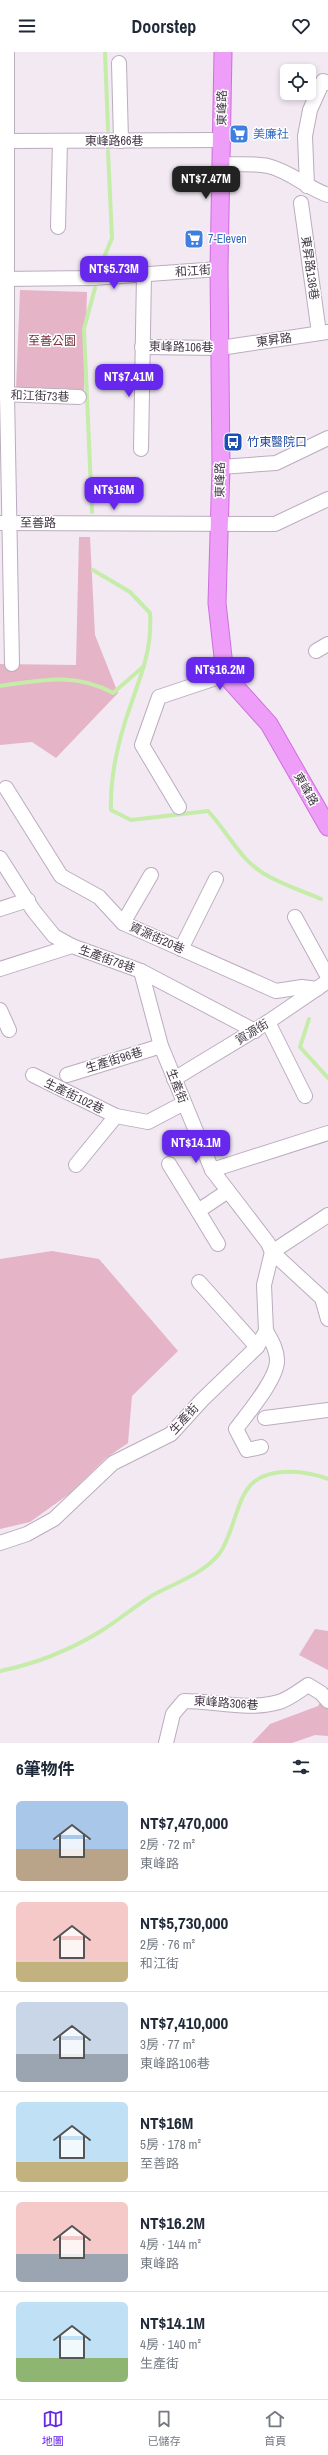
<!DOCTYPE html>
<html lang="zh-TW">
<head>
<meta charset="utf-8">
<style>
  body { margin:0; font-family:"Archivo Narrow","Noto Sans TC",sans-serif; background:#f6f6f7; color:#1f2937; height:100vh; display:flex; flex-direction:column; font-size:15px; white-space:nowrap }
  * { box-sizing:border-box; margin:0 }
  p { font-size:13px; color:#747a83 }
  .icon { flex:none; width:22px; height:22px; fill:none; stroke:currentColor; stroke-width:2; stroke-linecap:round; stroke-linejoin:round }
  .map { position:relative; height:1691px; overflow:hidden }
  .panel { display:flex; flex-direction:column; background:#fff; flex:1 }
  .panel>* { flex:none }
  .fabs { position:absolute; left:280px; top:12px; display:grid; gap:8px }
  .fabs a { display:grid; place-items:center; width:36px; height:36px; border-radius:6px; background:#fff; box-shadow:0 2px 6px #0003; font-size:20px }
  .price { position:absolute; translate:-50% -34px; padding:0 9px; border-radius:8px; background:#6827ed; color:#fff; font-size:13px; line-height:26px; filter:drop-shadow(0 1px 2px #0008) }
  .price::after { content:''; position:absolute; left:50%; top:24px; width:12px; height:9px; margin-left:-6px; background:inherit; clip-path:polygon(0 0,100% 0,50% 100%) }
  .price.active { background:#222; color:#fff }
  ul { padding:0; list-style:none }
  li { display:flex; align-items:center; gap:12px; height:100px; padding:0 16px }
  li+li { border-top:1px solid #e0e1e3 }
  li span { display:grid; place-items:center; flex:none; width:112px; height:80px; border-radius:6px; color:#555 }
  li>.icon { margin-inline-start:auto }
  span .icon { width:48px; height:48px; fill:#fffc; stroke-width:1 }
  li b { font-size:17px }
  h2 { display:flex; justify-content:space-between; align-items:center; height:48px; padding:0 16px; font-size:17px }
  header { display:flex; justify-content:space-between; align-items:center; height:52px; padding:0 16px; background:#fff; font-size:18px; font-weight:700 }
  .tab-bar { display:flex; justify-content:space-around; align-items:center; height:56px; border-top:1px solid #e0e1e3; background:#fff; font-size:11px; color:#747a83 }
  .tab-bar a { display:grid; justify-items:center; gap:2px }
  .tab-bar .active { color:#6827ed }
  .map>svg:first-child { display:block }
</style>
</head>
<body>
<header><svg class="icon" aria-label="menu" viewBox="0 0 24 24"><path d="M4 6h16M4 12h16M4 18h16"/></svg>Doorstep<svg class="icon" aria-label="heart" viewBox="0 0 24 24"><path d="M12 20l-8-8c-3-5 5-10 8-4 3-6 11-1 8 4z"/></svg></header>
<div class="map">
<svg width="328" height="1691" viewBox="0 0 328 1691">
  <rect width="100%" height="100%" fill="#f2e9f3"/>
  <g fill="#e5b4c7">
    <polygon points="20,238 87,240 84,339 16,337"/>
    <polygon points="79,485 90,485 95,583 118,641 56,706 32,690 0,693 0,612 76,613"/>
    <polygon points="52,1199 99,1207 178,1299 132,1344 128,1391 106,1406 69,1442 30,1470 0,1477 0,1207"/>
    <polygon points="315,1577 328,1579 328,1618 299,1603"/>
    <polygon points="328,1637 328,1684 315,1683 292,1691 252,1691 270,1672 318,1654"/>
  </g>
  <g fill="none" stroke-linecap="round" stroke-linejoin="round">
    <g stroke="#c5eca9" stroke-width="4">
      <polyline points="105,0 108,78"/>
      <polyline points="100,215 112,186 108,99"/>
      <polyline points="92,460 84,277 95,236"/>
      <path d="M93,518L130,540L150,561C153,601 137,632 125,670C116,699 110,727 111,758L131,768L208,759C222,774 232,792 246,807C265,828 296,836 321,847"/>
      <path d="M0,634C41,628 76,620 113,641L144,614"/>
      <polyline points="309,967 300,995 328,1026"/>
      <path d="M0,1619C35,1612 70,1598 101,1579C119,1568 135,1554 153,1543C175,1531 203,1522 219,1502C234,1483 236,1443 255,1429C274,1415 307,1419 328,1427"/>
    </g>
    <g stroke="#bbacbf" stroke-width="16">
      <g id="minor">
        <polyline points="7,0 7,342 12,612"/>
        <polyline points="119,11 121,89"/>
        <polyline points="8,89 221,88"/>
        <path d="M221,112C236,113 254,111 268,114C290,119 307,136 328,143"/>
        <polyline points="307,134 305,84 310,58 323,29 328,31"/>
        <polyline points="301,151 319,281"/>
        <polyline points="58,175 60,89"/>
        <polyline points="0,227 93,226 219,217"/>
        <polyline points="142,295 220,296 328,280"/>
        <polyline points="0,342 79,345"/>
        <polyline points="141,397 144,222"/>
        <polyline points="221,415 276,411 328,386"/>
        <polyline points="0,471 275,472 328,447"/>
        <polyline points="316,599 328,592"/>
        <polyline points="6,736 61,824 99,845 123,871 276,939 302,935 317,937"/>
        <polyline points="179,755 142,693 159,645 225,623"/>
        <polyline points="0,806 33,858 54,884 72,894 141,919 255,979"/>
        <polyline points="0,857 28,848"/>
        <polyline points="295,865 328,925"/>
        <polyline points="123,871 151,823"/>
        <polyline points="181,897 216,827"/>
        <polyline points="0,917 72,894"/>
        <polyline points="141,919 161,994 212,1118 268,1191 272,1200 322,1246 328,1267"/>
        <polyline points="0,958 9,978"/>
        <polyline points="268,970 305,1044"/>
        <polyline points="33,1023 116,1064 148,1070 184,1051"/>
        <polyline points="67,1023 161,994"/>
        <polyline points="174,1027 268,970 328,929"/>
        <polyline points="169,1112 198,1159"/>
        <polyline points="76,1113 116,1064"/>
        <polyline points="212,1118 328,1081"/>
        <polyline points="218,1192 198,1159 228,1139"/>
        <polyline points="199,1230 257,1295"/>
        <polyline points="265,1366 328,1358"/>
        <path d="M261,1395L247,1398L236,1377C247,1362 278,1326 277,1308C277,1297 271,1288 266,1279"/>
        <polyline points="0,1491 27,1482 54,1467 113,1411 171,1382 202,1348 257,1295 266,1279 264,1233 272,1200 328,1163"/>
        <path d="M166,1691L173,1662L184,1649C215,1649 249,1659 279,1650C289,1647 299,1639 308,1633L321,1641L328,1649"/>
      </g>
    </g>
    <g stroke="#cf6edd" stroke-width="19">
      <polyline id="major" points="223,0 219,217 221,415 217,551 225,623 269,672 328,775"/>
    </g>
    <use href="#minor" stroke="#fff" stroke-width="14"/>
    <use href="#major" stroke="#ee9df8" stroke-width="17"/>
  </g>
  <defs>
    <g id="supermarket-square" transform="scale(1)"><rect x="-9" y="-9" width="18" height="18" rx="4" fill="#3f7fe0" stroke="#fff"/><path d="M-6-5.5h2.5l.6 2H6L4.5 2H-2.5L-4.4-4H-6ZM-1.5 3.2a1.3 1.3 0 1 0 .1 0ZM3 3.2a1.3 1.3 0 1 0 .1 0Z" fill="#fff"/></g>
    <g id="bus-square" transform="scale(1)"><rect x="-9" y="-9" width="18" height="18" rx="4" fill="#1a4fb4" stroke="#fff"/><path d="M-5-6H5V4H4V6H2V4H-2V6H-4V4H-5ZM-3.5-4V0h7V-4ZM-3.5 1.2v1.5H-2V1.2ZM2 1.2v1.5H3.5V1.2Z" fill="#fff"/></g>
  </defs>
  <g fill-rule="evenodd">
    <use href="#supermarket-square" x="239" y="82"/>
    <use href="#supermarket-square" x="194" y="187"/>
    <use href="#bus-square" x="233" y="390"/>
  </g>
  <g text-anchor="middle" stroke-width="3" stroke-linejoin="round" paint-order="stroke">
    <g font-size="12" fill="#443847" stroke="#fff">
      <text transform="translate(222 56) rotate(-89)" y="4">東峰路</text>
      <text x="114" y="93">東峰路66巷</text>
      <text transform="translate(310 216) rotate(82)" y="4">東昇路136巷</text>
      <text transform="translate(193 219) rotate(-4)" y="4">和江街</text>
      <text transform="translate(274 288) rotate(-8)" y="4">東昇路</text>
      <text transform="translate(181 295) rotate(1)" y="4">東峰路106巷</text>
      <text transform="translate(40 344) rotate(2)" y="4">和江街73巷</text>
      <text transform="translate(220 428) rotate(-89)" y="4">東峰路</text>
      <text x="38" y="475">至善路</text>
      <text transform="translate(306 737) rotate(60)" y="4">東峰路</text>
      <text transform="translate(157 886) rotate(24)" y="4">資源街20巷</text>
      <text transform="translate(107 907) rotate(20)" y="4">生產街78巷</text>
      <text transform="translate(252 980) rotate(-31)" y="4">資源街</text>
      <text transform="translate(114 1008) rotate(-17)" y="4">生產街96巷</text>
      <text transform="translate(177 1034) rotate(68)" y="4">生產街</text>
      <text transform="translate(74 1044) rotate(26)" y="4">生產街102巷</text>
      <text transform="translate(184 1367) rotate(-47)" y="4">生產街</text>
      <text transform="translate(226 1651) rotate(4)" y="4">東峰路306巷</text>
    </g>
    <g font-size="12" fill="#366cbe" stroke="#fff" text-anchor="start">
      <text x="253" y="86">美廉社</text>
      <text x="208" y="191">7-Eleven</text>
    </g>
    <g font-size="12" fill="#762e3c" stroke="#fff">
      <text x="52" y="293">至善公園</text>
    </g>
    <g font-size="12" fill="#164399" stroke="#fff" text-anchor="start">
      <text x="247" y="394">竹東醫院口</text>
    </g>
  </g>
</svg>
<div class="fabs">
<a><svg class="icon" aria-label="locate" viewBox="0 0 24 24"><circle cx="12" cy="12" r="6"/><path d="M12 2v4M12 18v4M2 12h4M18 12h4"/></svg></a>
</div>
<b class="price active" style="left:206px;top:148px">NT$7.47M</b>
<b class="price" style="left:114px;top:238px">NT$5.73M</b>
<b class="price" style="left:129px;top:346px">NT$7.41M</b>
<b class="price" style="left:114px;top:459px">NT$16M</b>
<b class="price" style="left:220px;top:639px">NT$16.2M</b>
<b class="price" style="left:196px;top:1112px">NT$14.1M</b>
</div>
<section class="panel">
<h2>6筆物件<svg class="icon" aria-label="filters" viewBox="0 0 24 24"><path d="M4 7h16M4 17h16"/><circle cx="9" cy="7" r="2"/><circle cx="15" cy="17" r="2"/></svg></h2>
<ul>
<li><span style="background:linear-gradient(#a9c7e8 60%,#b9a48a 0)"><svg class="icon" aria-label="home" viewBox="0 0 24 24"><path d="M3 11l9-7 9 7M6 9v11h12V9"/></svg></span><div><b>NT$7,470,000</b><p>2房 · 72 m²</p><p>東峰路</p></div></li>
<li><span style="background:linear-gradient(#f6c9c9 75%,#c2b280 0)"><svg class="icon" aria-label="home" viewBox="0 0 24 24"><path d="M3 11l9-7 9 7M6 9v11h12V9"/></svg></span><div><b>NT$5,730,000</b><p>2房 · 76 m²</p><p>和江街</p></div></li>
<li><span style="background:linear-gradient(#c9d6e8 65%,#9aa5b1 0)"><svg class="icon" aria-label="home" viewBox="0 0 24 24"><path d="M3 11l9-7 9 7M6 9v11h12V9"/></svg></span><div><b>NT$7,410,000</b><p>3房 · 77 m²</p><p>東峰路106巷</p></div></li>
<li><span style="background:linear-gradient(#bfe0f5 75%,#c2b280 0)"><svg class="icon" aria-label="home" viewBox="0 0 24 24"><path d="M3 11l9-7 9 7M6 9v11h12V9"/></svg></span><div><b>NT$16M</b><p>5房 · 178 m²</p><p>至善路</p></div></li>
<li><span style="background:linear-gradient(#f6c9c9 65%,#9aa5b1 0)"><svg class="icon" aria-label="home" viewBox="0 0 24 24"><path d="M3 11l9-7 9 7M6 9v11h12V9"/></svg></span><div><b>NT$16.2M</b><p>4房 · 144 m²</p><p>東峰路</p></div></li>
<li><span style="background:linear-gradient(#bfe0f5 70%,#8fb573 0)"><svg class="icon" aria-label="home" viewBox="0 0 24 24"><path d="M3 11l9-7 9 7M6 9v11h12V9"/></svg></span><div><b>NT$14.1M</b><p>4房 · 140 m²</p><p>生產街</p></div></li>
</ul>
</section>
<nav class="tab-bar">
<a class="active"><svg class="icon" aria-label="map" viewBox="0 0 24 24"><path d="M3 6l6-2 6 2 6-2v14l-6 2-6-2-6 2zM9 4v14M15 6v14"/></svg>地圖</a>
<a><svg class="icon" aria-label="saved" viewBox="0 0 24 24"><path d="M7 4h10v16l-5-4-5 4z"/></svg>已儲存</a>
<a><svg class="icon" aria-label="home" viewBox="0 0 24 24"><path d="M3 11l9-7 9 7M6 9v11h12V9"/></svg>首頁</a>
</nav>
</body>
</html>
